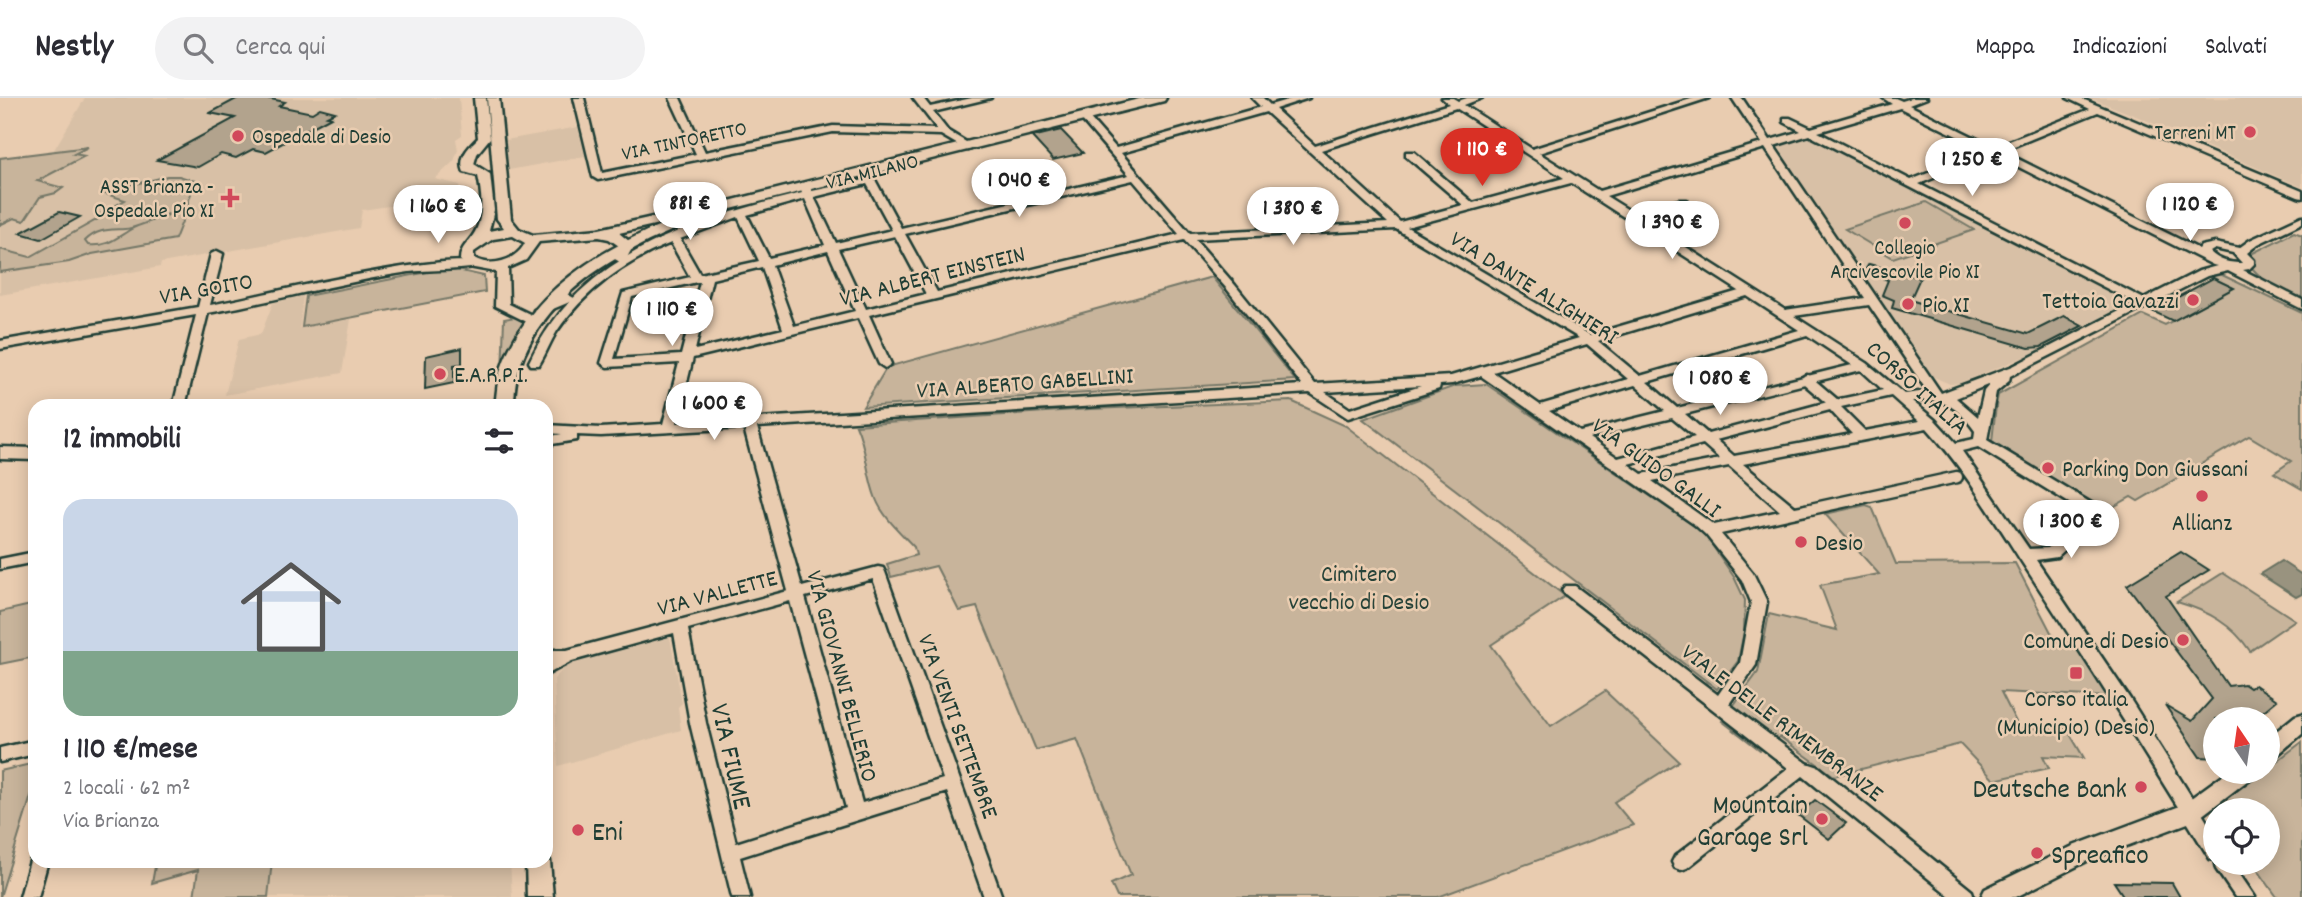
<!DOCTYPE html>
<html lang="it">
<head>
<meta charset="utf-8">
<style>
  body { margin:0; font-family:Dekko,sans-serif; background:#f2f2f3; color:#2b2b33; height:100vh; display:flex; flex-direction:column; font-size:26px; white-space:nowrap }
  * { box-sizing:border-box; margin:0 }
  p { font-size:23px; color:#7c7c81 }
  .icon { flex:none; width:38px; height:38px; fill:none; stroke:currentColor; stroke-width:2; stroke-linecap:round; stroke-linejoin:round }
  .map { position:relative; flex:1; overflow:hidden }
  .sheet { position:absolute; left:28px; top:301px; width:525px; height:469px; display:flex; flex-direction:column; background:#fff; border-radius:21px; box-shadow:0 4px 18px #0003 }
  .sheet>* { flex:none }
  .needle { width:46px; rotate:347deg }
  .controls { position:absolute; left:2203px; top:609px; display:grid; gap:14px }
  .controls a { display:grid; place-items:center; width:77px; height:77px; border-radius:50%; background:#fff; box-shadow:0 4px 18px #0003; font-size:35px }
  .price { position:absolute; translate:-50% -60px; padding:0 16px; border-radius:24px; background:#fff; color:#222; font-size:23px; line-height:46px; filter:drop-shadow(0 2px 4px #0008) }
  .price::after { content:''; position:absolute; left:50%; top:42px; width:21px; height:16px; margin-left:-10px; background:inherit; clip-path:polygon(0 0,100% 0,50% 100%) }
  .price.selected { background:#d93025; color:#fff }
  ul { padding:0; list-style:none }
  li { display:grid; align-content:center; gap:14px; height:371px; padding:0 35px }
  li+li { border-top:2px solid #e1e1e2 }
  li span { display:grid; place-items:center; height:217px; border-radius:21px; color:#555 }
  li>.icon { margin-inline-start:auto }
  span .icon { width:126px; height:126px; fill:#fffc; stroke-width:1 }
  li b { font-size:30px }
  h2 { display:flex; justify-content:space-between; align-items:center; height:84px; padding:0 35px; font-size:30px }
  header { display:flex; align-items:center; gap:42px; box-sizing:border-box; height:98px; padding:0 35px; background:#fff; border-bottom:2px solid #e1e1e2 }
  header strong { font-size:33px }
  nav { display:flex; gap:38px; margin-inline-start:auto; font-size:24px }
  .search { width:490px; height:63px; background:#f2f2f3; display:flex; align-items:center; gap:18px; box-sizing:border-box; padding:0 24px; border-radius:38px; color:#7c7c81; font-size:26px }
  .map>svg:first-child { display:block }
</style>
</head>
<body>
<header>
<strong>Nestly</strong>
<div class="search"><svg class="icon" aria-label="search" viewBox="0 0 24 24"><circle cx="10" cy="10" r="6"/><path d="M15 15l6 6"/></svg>Cerca qui</div>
<nav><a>Mappa</a><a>Indicazioni</a><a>Salvati</a></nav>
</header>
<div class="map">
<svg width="2302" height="799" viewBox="0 0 2302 799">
  <rect width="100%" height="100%" fill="#e9ccb0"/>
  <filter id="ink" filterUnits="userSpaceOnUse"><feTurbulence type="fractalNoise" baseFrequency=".0143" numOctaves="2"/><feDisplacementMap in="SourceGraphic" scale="14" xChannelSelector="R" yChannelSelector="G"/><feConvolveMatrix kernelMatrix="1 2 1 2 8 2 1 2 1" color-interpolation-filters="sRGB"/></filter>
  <g filter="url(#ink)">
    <g fill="#d8c0a6">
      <polygon points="85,0 459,0 462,37 456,41 458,52 454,63 435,81 460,87 461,108 395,119 396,107 362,112 359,130 161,165 160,169 0,197 0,93 52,55"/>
      <polygon points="2090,0 2302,0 2302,89 2136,18"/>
      <polygon points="578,29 585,58 509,72 506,42"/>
      <polygon points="1810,38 2133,203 2036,254 1960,285 1950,286 1936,280 1930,276 1777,47"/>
      <polygon points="303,198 300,230 351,221 342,275 225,297 239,241 261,236 273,205"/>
      <polygon points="670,539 682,605 678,609 681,632 558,668 554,581 567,567"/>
      <polygon points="272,763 510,763 512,799 268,799"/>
    </g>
    <g fill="#c8b49b" stroke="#747868" stroke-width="2">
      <polygon points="88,49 74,56 85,58 37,83 63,90 56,95 40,99 24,123 14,120 0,127 0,60"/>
      <path d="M167,78H179L195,83L187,108C172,114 139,130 125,131C110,132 98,130 85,143L88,147C106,149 115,141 128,133C144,123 168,118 187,111L175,141L92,156L69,164L0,174V151L30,159L105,117L101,116L125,102L106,96C126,85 146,85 167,78Z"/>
      <polygon points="1926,104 1974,132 1893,160 1845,131"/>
      <path d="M2294,134L2302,137V199C2283,196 2265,185 2251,169L2253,164L2249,157Z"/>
      <polygon points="448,170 484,178 485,194 302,229 306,198"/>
      <path d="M2218,175L2302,215V391L2274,375L2291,363L2249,338L2138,403L2131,399L2104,414L1992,343C1994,327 1995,311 1998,297L2143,217L2165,227L2233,190L2206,177Z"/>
      <polygon points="1212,179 1295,282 863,309 887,269"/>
      <polygon points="515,219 527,222 528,229 502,276 504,221"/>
      <polygon points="1486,286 1703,434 1734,479 1745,502 1744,534 1738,563 1717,591 1363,321 1455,288"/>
      <path d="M1291,303L1346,328L1565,498L1491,547L1551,628L1605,593L1679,663L1614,704L1633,727L1438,799H1117L1111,786L1131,777L1077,641L1036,652L977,509L959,513L936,468L891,479L887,466L916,457L914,449C901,435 883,419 876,401C866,376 867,351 856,327L1090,311Z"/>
      <polygon points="1866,407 1872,409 1896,466 2015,465 2056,544 2072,544 2109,599 2001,594 2019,630 2067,631 2084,660 2043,658 2049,670 1994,682 1960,646 1834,678 1780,639 1760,652 1722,623 1758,574 1769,516 1837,532 1820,487 1879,476 1825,416"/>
      <path d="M2223,475L2295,522L2250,553C2232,526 2208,513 2177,504Z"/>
      <polygon points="35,506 35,559 0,566 0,514"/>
      <polygon points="2302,644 2302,799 2277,799 2253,765 2268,765 2268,712 2215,712 2214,710 2262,674 2268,674 2268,670"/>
      <polygon points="35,665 35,685 0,799 0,673"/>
      <polygon points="156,763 272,763 268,799 194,799 198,772 152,785"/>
    </g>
    <polygon fill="#99937f" stroke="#687161" stroke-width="2" points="2281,463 2302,477 2302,496 2296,499 2260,476"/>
    <g fill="#b2a38d" stroke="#1f3d34" stroke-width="2">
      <polygon points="238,0 266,0 285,4 279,8 312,15 320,10 335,14 327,18 331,19 266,54 253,51 236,60 221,56 198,69 157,62 235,20 210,15"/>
      <polygon points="1061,32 1083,55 1053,62 1032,39"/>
      <polygon points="59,114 80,119 41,141 20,135"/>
      <polygon points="1869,166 1920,180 1910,202 2028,236 2064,218 2082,228 2041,249 2029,250 1892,210 1894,202 1882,197 1888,182 1864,174"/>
      <polygon points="2213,180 2234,190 2173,223 2152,213"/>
      <polygon points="462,250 462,266 454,267 454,285 425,291 426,258"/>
      <polygon points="2181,454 2209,472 2166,498 2228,588 2244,586 2250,590 2255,587 2277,602 2254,621 2216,621 2216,660 2200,659 2165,607 2192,623 2212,601 2127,487"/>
      <polygon points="1815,702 1846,725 1829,741 1798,717"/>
      <polygon points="2114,784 2172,785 2180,799 2124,799"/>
    </g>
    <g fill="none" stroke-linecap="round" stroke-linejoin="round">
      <g stroke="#1f3d34" stroke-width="15">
        <g id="pedestrian">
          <polyline points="1807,282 1835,306"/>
          <polyline points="1806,412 1957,379"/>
        </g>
      </g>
      <g stroke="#1f3d34" stroke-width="5">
        <g id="minor">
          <polygon points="574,0 584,0 602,75 696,56 670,0 680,0 705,54 833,28 937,31 913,0 923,0 930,9 972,0 991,0 933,14 948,33 971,47 971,51 967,52 941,37 833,34 598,82 593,79"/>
          <path d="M1252,0H1263L1270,7L1294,0H1309L1275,11L1315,48L1449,6L1442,0H1453L1458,3L1467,0H1482L1464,7L1532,51L1694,0H1709L1539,55L1599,93L1762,45L1732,0H1742L1770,42L1801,33L1784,24V20H1790L1811,30L1892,6L1883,0H1895L1902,3L1912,0H1927L1909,7L1994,49L2090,11L2067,0H2080L2302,93V100L2298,99L2098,14L2002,53L2199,151L2201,148L2215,145L2239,150L2250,142L2302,118V125L2258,146L2247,155L2254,162V166L2249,171L2243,172L2302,202V211L2228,173L2207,178L2010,278L2009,283L1996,294L1987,342L2111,417L2113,421L2111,425L2070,447L2057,459L2036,462L2130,601L2216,738V765H2232L2255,799H2235L2216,771L2214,762L2210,761C2151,665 2092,571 2031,478C1998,428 1967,374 1927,330L1743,366L1795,409L1806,407L1813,412L1806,417L1721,436L1753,475L1767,504L1756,567L1729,606L1807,665L1819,669L1972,793L1974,799H1951L1803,678L1687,770L1681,772L1675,770L1672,764L1675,758L1788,670L1565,496L1562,492L1565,488H1575L1718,597L1740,565L1751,504L1742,482L1706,437L1695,427L1481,278L1452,286L1440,287L1439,291L1348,320L1310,295L757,329L802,489L878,469L883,470L885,474L1002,799H984L947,694L740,759L750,799H732L690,625L674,535L572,563L546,577V552H567L788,493L744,330L601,338L577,337V342L546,347V339L562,336L546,335V327L601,330L663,326L679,265L607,269L601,265L623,195L690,179L671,145C626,163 584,193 557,233C550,244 546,256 539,267H531L529,264C580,155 694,122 802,95L800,90L801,88H809L812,93L874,80L901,130L1129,77L1081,21V17H1087L1116,50L1261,9ZM1456,10L1564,80L1473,105L1414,54H1406V58L1463,107L1400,124L1321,52ZM1900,10L1985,52L1911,82L1818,34ZM1266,14L1388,125L1190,135L1121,55ZM1809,37L2135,205L2013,268L1941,295L1774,48ZM1765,50L1865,200L1785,212L1642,121L1687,106V102H1679L1635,116L1606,98ZM1993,56L2213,167L2217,168L2199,173L2144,201L1919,86ZM1133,82L1179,136L937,194L905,136ZM1571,85L1739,193L1590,237L1407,129ZM867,86L892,132L836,145L814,99ZM805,101L825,147L769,160L747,117ZM738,119L759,163L700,176L680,141ZM1396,131L1579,240L1451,278L1315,286L1235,187L1195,141ZM895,138L926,196L866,211L838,151ZM1184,142L1227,191L1302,287L677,325L693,260L858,220L879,266L885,270L891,266L869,217ZM2215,151L2233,155L2242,165C2230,165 2219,163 2210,154ZM828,153L855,213L794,228L772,167ZM762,169L783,231L695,252L712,181ZM697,184H700L681,257L614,261L632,199ZM1747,198L1799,232L1640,278L1598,243ZM1869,207L1927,293L1904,296L1867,265L1794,218ZM1807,237L1852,267L1677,310L1647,284ZM1587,246L1628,281L1540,307L1493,274ZM1861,272L1883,292L1835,302L1708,336L1685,316ZM1990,286L1984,293L1978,319L1956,300ZM1635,287L1665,313L1580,334L1549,313ZM1421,288L1350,311L1325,294ZM1891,298L1919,323L1865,333L1841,309ZM1928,302C1950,303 1963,316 1975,333L1974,341L1956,345L1935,322L1912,303ZM1830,312L1852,336L1734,358L1716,342ZM1672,320L1695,339L1618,360L1589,340ZM1703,346L1720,361L1642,376L1628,366ZM1978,349L2095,421L2060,439L2048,450L2029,451L1962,353ZM1729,368L1780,413L1714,427L1652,383ZM873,481L943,681L862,705L805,499ZM790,503L846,710L736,745L706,625L688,531Z"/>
          <path d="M217,153L223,156L210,207C251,200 459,149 483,167C476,172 423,172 409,174C342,184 275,203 208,215L185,308H173L196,217L0,251V243L198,209L211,156Z"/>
          <polygon points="35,454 35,464 0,471 0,461"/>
          <polygon points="35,642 35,656 0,664 0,650"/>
          <polygon points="35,756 35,763 48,763 38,799 20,799 30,763"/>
        </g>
      </g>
      <g stroke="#1f3d34" stroke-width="5">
        <g id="tertiary">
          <path d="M474,0H486L490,40L477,56L474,66L490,76L494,112L489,133L504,130L497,121L487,0H499L511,121L519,131L533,137L599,131L720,104L727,108L720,112L619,135L634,147L625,163L620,164L613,160L619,148L609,141L599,139L539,144L526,162L508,170L509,206L544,223L541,226H531L495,208L496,174L469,169L460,162C460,149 469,145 475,134C484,117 482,96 478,78L464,74C458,59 468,50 478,40ZM513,138L525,145C516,163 491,170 474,160V154L493,141Z"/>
          <polygon points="567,196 574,200 572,203 541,216 534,212"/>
          <polygon points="2302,616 2302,636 2275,659 2268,662 2268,640 2295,618"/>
          <polygon points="2227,674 2254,674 2251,680 2196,722 2089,762 2016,799 1981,799 1985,791 2073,748 2180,708"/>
        </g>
      </g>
      <g stroke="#1f3d34" stroke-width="5">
        <g id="secondary">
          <path d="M1143,0H1166L1164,3L719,114C640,143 547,184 519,271C515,282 515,296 513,308H495C497,296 497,283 501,271C532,181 626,138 709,108Z"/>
          <polygon points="0,349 35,350 35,362 0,361"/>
          <polygon points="547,755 550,763 553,799 527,799 526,763 546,763"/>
        </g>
      </g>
      <use href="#pedestrian" stroke="#e9ccb0" stroke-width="10"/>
      <use href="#minor" fill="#e9ccb0" fill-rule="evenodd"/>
      <use href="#tertiary" fill="#e9ccb0" fill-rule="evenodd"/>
      <use href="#secondary" fill="#e9ccb0" fill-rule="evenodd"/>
    </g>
  </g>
  <g fill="#d1495b" stroke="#e9ccb0" stroke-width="2.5">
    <circle cx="2250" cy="34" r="7"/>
    <circle cx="238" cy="38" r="7"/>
    <path d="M226.5 89.5h7v7h7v7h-7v7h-7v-7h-7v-7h7z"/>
    <circle cx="1905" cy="125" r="7"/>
    <circle cx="2193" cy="202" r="7"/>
    <circle cx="1908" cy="206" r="7"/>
    <circle cx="440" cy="276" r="7"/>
    <circle cx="2048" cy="370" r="7"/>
    <circle cx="2202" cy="398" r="7"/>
    <circle cx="1801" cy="444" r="7"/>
    <circle cx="2183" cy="542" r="7"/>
    <rect x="2069" y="568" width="14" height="14" rx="3.5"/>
    <circle cx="2141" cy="689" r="7"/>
    <circle cx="1822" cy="721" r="7"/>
    <circle cx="578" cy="732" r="7"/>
    <circle cx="2037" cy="755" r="7"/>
  </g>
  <g text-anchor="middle" stroke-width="5" stroke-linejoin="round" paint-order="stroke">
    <g font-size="21" fill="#1f3d34" stroke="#e9ccb0" text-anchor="end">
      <text x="2236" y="41">Terreni MT</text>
      <text x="252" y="45" text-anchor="start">Ospedale di Desio</text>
      <text x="214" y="95">ASST Brianza -<tspan x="214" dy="24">Ospedale Pio XI</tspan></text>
      <text x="1905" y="156" text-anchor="middle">Collegio<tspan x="1905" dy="24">Arcivescovile Pio XI</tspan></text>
    </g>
    <g font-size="21" fill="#1f3d34" stroke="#e9ccb0">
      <text transform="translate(684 42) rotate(-12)" y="7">VIA TINTORETTO</text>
      <text transform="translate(872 73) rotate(-14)" y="7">VIA MILANO</text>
    </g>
    <g font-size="24" fill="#1f3d34" stroke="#e9ccb0">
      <text transform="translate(932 177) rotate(-14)" y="8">VIA ALBERT EINSTEIN</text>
      <text transform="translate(1535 189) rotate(32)" y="8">VIA DANTE ALIGHIERI</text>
      <text transform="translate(206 190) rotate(-10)" y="8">VIA GOITO</text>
      <text transform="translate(1025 284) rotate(-4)" y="8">VIA ALBERTO GABELLINI</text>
      <text transform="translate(1918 289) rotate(42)" y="8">CORSO ITALIA</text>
      <text transform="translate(1657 369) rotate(36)" y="8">VIA GUIDO GALLI</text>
      <text transform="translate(717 494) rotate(-15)" y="8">VIA VALLETTE</text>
      <text transform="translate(843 578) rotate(75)" y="8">VIA GIOVANNI BELLERIO</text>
      <text transform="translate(1783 624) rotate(37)" y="8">VIALE DELLE RIMEMBRANZE</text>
      <text transform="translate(959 628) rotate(70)" y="8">VIA VENTI SETTEMBRE</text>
    </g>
    <g font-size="24" fill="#1f3d34" stroke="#e9ccb0" text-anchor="start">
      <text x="2179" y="210" text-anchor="end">Tettoia Gavazzi</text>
      <text x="1922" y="214">Pio XI</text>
      <text x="454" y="284">E.A.R.P.I.</text>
      <text x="2062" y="378">Parking Don Giussani</text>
      <text x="2202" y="432" text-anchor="middle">Allianz</text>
      <text x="1815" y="452">Desio</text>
      <text x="2169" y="550" text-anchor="end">Comune di Desio</text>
      <text x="2076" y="608" text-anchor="middle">Corso italia<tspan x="2076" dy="28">(Municipio) (Desio)</tspan></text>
    </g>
    <g font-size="24" fill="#274339" stroke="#e9ccb0">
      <text x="1359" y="483">Cimitero<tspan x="1359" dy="28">vecchio di Desio</tspan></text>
    </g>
    <g font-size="28" fill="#1f3d34" stroke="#e9ccb0">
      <text transform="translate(733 658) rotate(77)" y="10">VIA FIUME</text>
    </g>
    <g font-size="28" fill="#1f3d34" stroke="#e9ccb0" text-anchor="end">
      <text x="2127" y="699">Deutsche Bank</text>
      <text x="1808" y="715">Mountain<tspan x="1808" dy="32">Garage Srl</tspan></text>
      <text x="592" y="742" text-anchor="start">Eni</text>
      <text x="2051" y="765" text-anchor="start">Spreafico</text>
    </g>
  </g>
</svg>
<div class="controls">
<a><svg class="needle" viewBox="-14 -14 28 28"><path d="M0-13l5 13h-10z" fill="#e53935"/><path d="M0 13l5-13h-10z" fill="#7c7c81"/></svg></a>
<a><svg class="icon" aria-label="locate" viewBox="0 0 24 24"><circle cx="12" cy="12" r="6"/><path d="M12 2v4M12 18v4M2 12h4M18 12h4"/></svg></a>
</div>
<b class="price selected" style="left:1482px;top:90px">1 110 €</b>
<b class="price" style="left:1972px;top:100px">1 250 €</b>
<b class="price" style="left:1019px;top:121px">1 040 €</b>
<b class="price" style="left:690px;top:144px">881 €</b>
<b class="price" style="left:2190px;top:145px">1 120 €</b>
<b class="price" style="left:438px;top:147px">1 160 €</b>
<b class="price" style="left:1293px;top:149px">1 380 €</b>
<b class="price" style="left:1672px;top:163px">1 390 €</b>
<b class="price" style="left:672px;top:250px">1 110 €</b>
<b class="price" style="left:1720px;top:319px">1 080 €</b>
<b class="price" style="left:714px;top:344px">1 600 €</b>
<b class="price" style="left:2071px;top:462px">1 300 €</b>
<section class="sheet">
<h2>12 immobili<svg class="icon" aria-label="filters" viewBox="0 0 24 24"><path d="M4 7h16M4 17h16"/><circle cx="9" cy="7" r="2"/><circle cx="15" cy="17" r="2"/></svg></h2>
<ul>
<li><span style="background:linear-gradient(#c9d6e8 70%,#7fa58c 0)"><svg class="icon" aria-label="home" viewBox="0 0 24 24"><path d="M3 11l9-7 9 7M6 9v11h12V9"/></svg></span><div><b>1 110 €/mese</b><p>2 locali · 62 m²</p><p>Via Brianza</p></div></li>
</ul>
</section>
</div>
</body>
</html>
